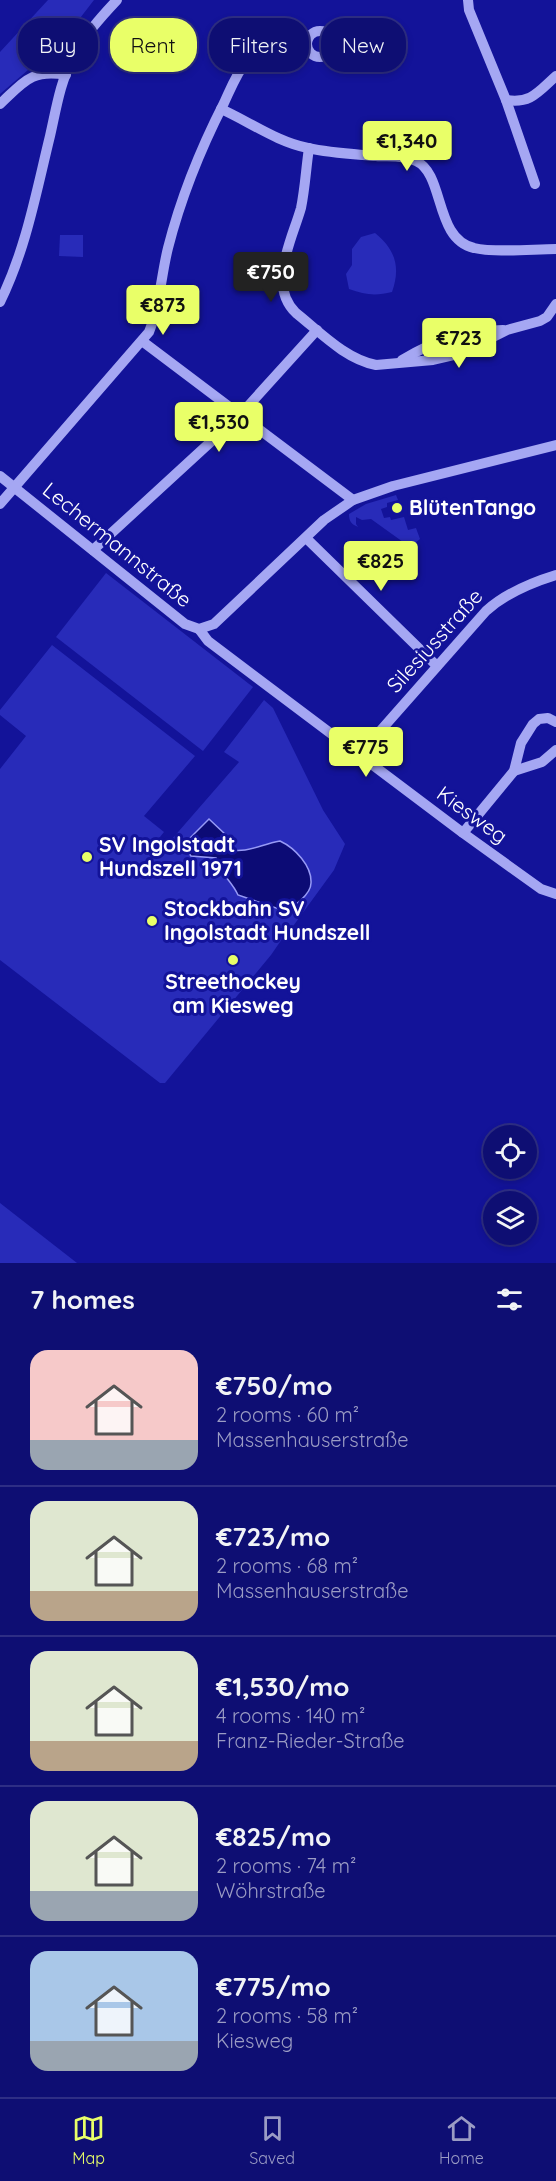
<!DOCTYPE html>
<html lang="en">
<head>
<meta charset="utf-8">
<style>
  body { margin:0; font-family:Quicksand,sans-serif; background:#171778; color:#f1f3f6; height:100vh; display:flex; flex-direction:column; font-size:22px; white-space:nowrap }
  * { box-sizing:border-box; margin:0 }
  p { font-size:20px; color:#9b9cc4 }
  .icon { flex:none; width:33px; height:33px; fill:none; stroke:currentColor; stroke-width:2; stroke-linecap:round; stroke-linejoin:round }
  .map { position:relative; height:1263px; overflow:hidden }
  .sheet { display:flex; flex-direction:column; background:#0e0e73; flex:1 }
  .sheet>* { flex:none }
  .banner { position:absolute; left:18px; top:18px; width:520px; height:54px; display:flex; gap:12px }
  .controls { position:absolute; left:483px; top:1125px; display:grid; gap:12px }
  .controls a { display:grid; place-items:center; width:54px; height:54px; border-radius:50%; background:#0e0e73; box-shadow:0 3px 9px #0003,0 0 0 2px #2e2e85; font-size:30px }
  .price { position:absolute; translate:-50% -51px; padding:0 14px; border-radius:6px; background:#e9ff68; color:#111; font-size:20px; line-height:39px; filter:drop-shadow(0 2px 3px #0008) }
  .price::after { content:''; position:absolute; left:50%; top:36px; width:18px; height:14px; margin-left:-9px; background:inherit; clip-path:polygon(0 0,100% 0,50% 100%) }
  .price.active { background:#222; color:#fff }
  ul { padding:0; list-style:none }
  li { display:flex; align-items:center; gap:18px; height:150px; padding:0 30px }
  li+li { border-top:2px solid #2e2e85 }
  li span { display:grid; place-items:center; flex:none; width:168px; height:120px; border-radius:18px; color:#555 }
  li>.icon { margin-inline-start:auto }
  span .icon { width:72px; height:72px; fill:#fffc; stroke-width:1 }
  li b { font-size:26px }
  h2 { display:flex; justify-content:space-between; align-items:center; height:72px; padding:0 30px; font-size:26px }
  .chip { padding:0 21px; border-radius:24px; background:#0e0e73; box-shadow:0 3px 9px #0003,0 0 0 2px #2e2e85; font-size:21px; line-height:54px }
  .chip.active { background:#e9ff68; color:#111 }
  .tab-bar { display:flex; justify-content:space-around; align-items:center; height:84px; border-top:2px solid #2e2e85; background:#0e0e73; font-size:16px; color:#9b9cc4 }
  .tab-bar a { display:grid; justify-items:center; gap:3px }
  .tab-bar .active { color:#e9ff68 }
  .map>svg:first-child { display:block }
</style>
</head>
<body>
<div class="map">
<svg width="556" height="1263" viewBox="0 0 556 1263">
  <rect width="100%" height="100%" fill="#131399"/>
  <g fill="#282bb9" fill-rule="evenodd">
    <polygon points="48,0 94,0 67,35 52,64 28,70 0,94 0,52"/>
    <path d="M375,233C395,249 401,267 392,292C376,296 365,295 349,289L346,274L352,265V249L361,237Z"/>
    <polygon points="60,235 83,235 83,257 59,256"/>
    <path d="M396,495L398,500L387,503V507L381,509L384,518L390,517L391,520L404,517L408,530L416,528L420,539L410,547L371,519L362,520L356,517V524L358,527C351,524 349,521 349,514L366,504Z"/>
    <polygon points="106,573 253,687 203,751 56,637"/>
    <path d="M52,645L195,756L144,816L164,832L160,837L174,849L171,845L172,839L239,762L224,752L264,700L273,708L323,810L345,844L334,870L291,929L283,931L282,939L271,955L165,1083H160L0,960V769L26,736L0,715V710ZM273,842L285,910L238,895C232,881 219,873 216,858L224,849C243,853 255,850 273,842Z"/>
    <polygon points="0,1203 77,1263 0,1263"/>
  </g>
  <path fill="#0c0b75" stroke="#979af6" stroke-width="1.5" d="M209,819L226,835L224,849C249,854 258,845 280,841C295,848 312,866 311,883C311,894 294,907 285,911L238,895C232,881 219,873 216,858L191,856L183,845Z"/>
  <g fill="none" stroke-linecap="round" stroke-linejoin="round">
    <g stroke="#a5a7f3" stroke-width="10">
      <polyline points="468,0 469,10 506,100 535,184"/>
      <circle cx="320" cy="44" r="13"/>
      <path d="M506,100C531,104 538,92 556,76"/>
      <path d="M0,104C24,82 31,69 66,75"/>
      <path d="M221,109C250,122 277,142 308,148C330,153 353,154 376,156C389,157 404,155 416,161C445,174 434,239 474,248C494,253 534,249 556,249"/>
      <path d="M309,148C306,168 305,189 301,208C292,240 267,285 296,313C320,332 345,359 376,365L433,360L459,354L507,330L540,321L547,317L556,304"/>
      <path d="M0,302C26,249 36,193 50,136C56,110 60,82 73,58C84,36 100,18 117,0"/>
      <polyline points="142,341 353,500"/>
      <path d="M402,360C437,339 463,331 503,330"/>
      <polyline points="0,476 185,624 199,629 214,624 324,520 353,500 393,486 556,445"/>
      <path d="M0,504L149,332C160,305 161,276 168,248C181,197 200,150 224,103C231,88 237,72 248,59C262,43 287,28 308,39"/>
      <polyline points="306,538 437,666"/>
      <polyline points="93,550 240,415 317,330"/>
      <polyline points="199,629 208,641 463,833 541,889 556,894"/>
      <path d="M359,755L486,611C506,593 530,583 556,575"/>
      <polyline points="514,771 542,762 556,750"/>
      <polyline points="463,833 514,771 521,743 533,724 539,719 548,718 556,722"/>
    </g>
  </g>
  <g fill="#e9ff68" stroke="#131399" stroke-width="2">
    <circle cx="397" cy="508" r="6"/>
    <circle cx="87" cy="857" r="6"/>
    <circle cx="152" cy="921" r="6"/>
    <circle cx="233" cy="960" r="6"/>
  </g>
  <g text-anchor="middle" stroke-width="6" stroke-linejoin="round" paint-order="stroke">
    <g font-size="21" font-weight="bold" fill="#fff" stroke="#131399" text-anchor="start">
      <text x="409" y="515">BlütenTango</text>
      <text x="99" y="852">SV Ingolstadt<tspan x="99" dy="24">Hundszell 1971</tspan></text>
      <text x="164" y="916">Stockbahn SV<tspan x="164" dy="24">Ingolstadt Hundszell</tspan></text>
      <text x="233" y="989" text-anchor="middle">Streethockey<tspan x="233" dy="24">am Kiesweg</tspan></text>
    </g>
    <g font-size="21" fill="#fff" stroke="#131399">
      <text transform="translate(117 545) rotate(39)" y="7">Lechermannstraße</text>
      <text transform="translate(435 641) rotate(-48)" y="7">Silesiusstraße</text>
      <text transform="translate(472 815) rotate(36)" y="7">Kiesweg</text>
    </g>
  </g>
</svg>
<div class="controls">
<a><svg class="icon" aria-label="locate" viewBox="0 0 24 24"><circle cx="12" cy="12" r="6"/><path d="M12 2v4M12 18v4M2 12h4M18 12h4"/></svg></a>
<a><svg class="icon" aria-label="layers" viewBox="0 0 24 24"><path d="M12 4l9 5-9 5-9-5zM3 14l9 5 9-5"/></svg></a>
</div>
<b class="price" style="left:407px;top:172px">€1,340</b>
<b class="price active" style="left:271px;top:303px">€750</b>
<b class="price" style="left:163px;top:336px">€873</b>
<b class="price" style="left:459px;top:369px">€723</b>
<b class="price" style="left:219px;top:453px">€1,530</b>
<b class="price" style="left:381px;top:592px">€825</b>
<b class="price" style="left:366px;top:778px">€775</b>
<div class="banner">
<a class="chip">Buy</a>
<a class="chip active">Rent</a>
<a class="chip">Filters</a>
<a class="chip">New</a>
</div>
</div>
<section class="sheet">
<h2>7 homes<svg class="icon" aria-label="filters" viewBox="0 0 24 24"><path d="M4 7h16M4 17h16"/><circle cx="9" cy="7" r="2"/><circle cx="15" cy="17" r="2"/></svg></h2>
<ul>
<li><span style="background:linear-gradient(#f6c9c9 75%,#9aa5b1 0)"><svg class="icon" aria-label="home" viewBox="0 0 24 24"><path d="M3 11l9-7 9 7M6 9v11h12V9"/></svg></span><div><b>€750/mo</b><p>2 rooms · 60 m²</p><p>Massenhauserstraße</p></div></li>
<li><span style="background:linear-gradient(#dfe7d0 75%,#b9a48a 0)"><svg class="icon" aria-label="home" viewBox="0 0 24 24"><path d="M3 11l9-7 9 7M6 9v11h12V9"/></svg></span><div><b>€723/mo</b><p>2 rooms · 68 m²</p><p>Massenhauserstraße</p></div></li>
<li><span style="background:linear-gradient(#dfe7d0 75%,#b9a48a 0)"><svg class="icon" aria-label="home" viewBox="0 0 24 24"><path d="M3 11l9-7 9 7M6 9v11h12V9"/></svg></span><div><b>€1,530/mo</b><p>4 rooms · 140 m²</p><p>Franz-Rieder-Straße</p></div></li>
<li><span style="background:linear-gradient(#dfe7d0 75%,#9aa5b1 0)"><svg class="icon" aria-label="home" viewBox="0 0 24 24"><path d="M3 11l9-7 9 7M6 9v11h12V9"/></svg></span><div><b>€825/mo</b><p>2 rooms · 74 m²</p><p>Wöhrstraße</p></div></li>
<li><span style="background:linear-gradient(#a9c7e8 75%,#9aa5b1 0)"><svg class="icon" aria-label="home" viewBox="0 0 24 24"><path d="M3 11l9-7 9 7M6 9v11h12V9"/></svg></span><div><b>€775/mo</b><p>2 rooms · 58 m²</p><p>Kiesweg</p></div></li>
</ul>
</section>
<nav class="tab-bar">
<a class="active"><svg class="icon" aria-label="map" viewBox="0 0 24 24"><path d="M3 6l6-2 6 2 6-2v14l-6 2-6-2-6 2zM9 4v14M15 6v14"/></svg>Map</a>
<a><svg class="icon" aria-label="saved" viewBox="0 0 24 24"><path d="M7 4h10v16l-5-4-5 4z"/></svg>Saved</a>
<a><svg class="icon" aria-label="home" viewBox="0 0 24 24"><path d="M3 11l9-7 9 7M6 9v11h12V9"/></svg>Home</a>
</nav>
</body>
</html>
